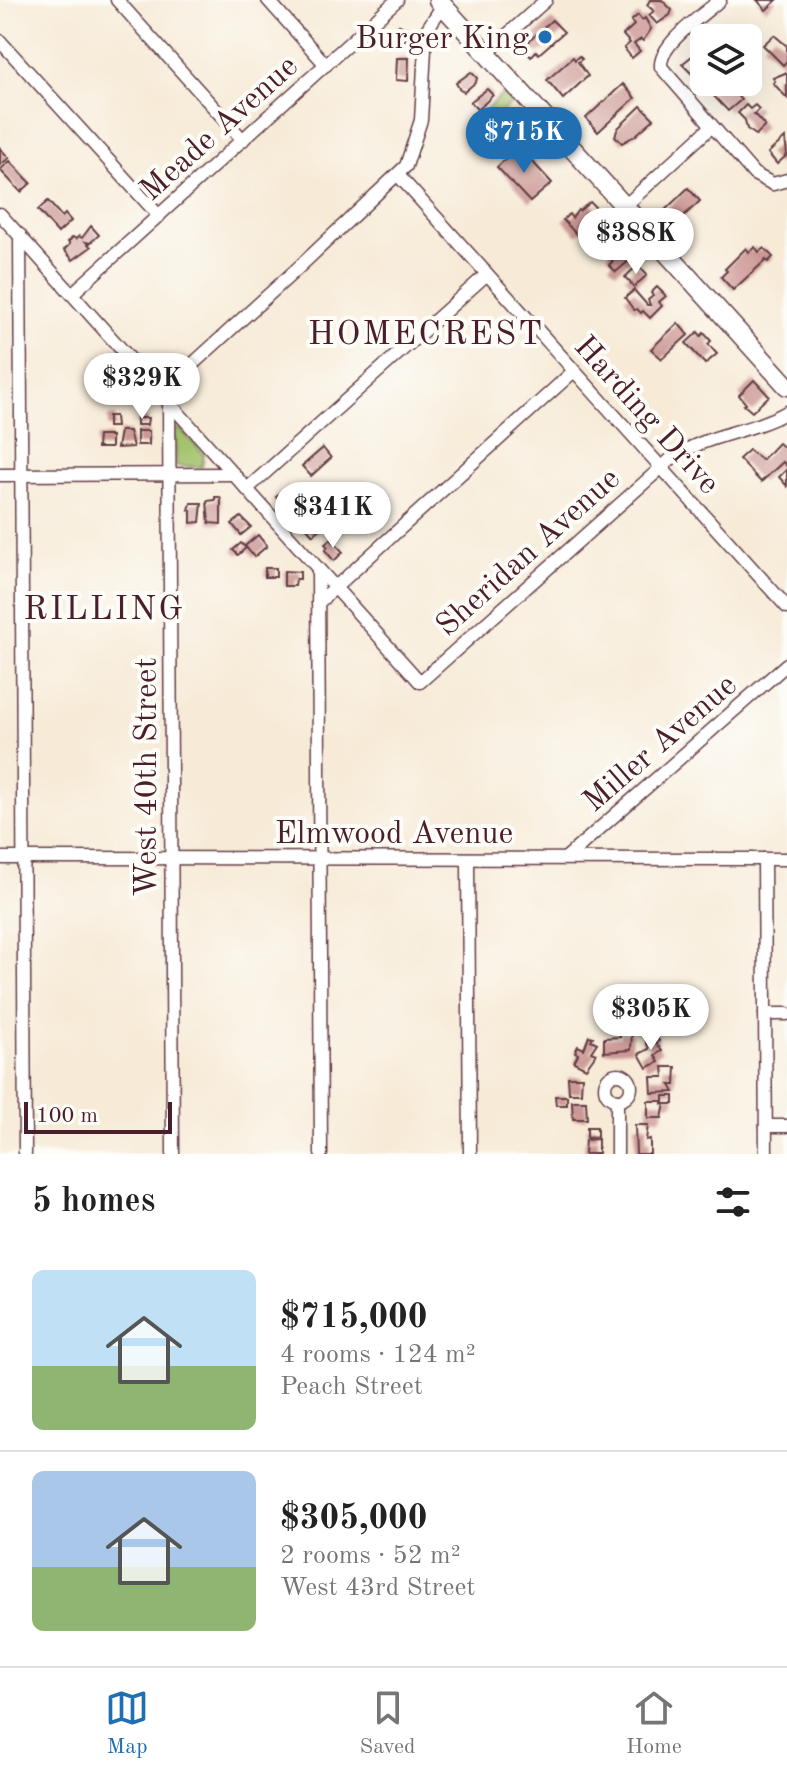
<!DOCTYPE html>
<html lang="en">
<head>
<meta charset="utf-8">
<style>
  body { margin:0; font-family:"Old Standard TT",serif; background:#f2f2f2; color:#222; height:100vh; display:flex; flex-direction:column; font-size:30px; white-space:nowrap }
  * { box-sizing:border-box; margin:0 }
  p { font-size:26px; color:#767676 }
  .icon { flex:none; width:44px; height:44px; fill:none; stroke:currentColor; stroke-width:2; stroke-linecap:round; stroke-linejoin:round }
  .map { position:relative; height:1154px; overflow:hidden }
  .details { display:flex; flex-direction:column; background:#fff; flex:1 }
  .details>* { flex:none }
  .tools { position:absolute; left:690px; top:24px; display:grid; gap:16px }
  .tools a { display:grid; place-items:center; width:72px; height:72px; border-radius:12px; background:#fff; box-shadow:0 8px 32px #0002; font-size:40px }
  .scale { position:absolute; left:24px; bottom:20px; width:148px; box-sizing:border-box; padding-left:8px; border:4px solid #4a1f2b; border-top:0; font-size:22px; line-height:28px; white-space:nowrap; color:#4a1f2b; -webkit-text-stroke:6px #fdfcf7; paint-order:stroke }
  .price { position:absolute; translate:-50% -68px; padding:0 18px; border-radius:28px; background:#fff; color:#222; font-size:26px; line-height:52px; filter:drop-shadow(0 2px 4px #0008) }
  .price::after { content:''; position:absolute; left:50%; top:48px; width:24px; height:18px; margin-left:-12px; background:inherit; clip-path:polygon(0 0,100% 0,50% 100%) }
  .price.current { background:#1f6fb2; color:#fff }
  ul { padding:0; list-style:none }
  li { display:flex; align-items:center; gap:24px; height:200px; padding:0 32px }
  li+li { border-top:2px solid #e0e0e0 }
  li span { display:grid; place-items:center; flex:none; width:224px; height:160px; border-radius:12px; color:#555 }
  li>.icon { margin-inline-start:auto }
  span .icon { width:96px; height:96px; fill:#fffc; stroke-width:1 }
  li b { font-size:34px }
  h2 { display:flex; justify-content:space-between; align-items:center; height:96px; padding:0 32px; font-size:34px }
  .tabs { display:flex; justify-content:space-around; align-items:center; height:112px; border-top:2px solid #e0e0e0; background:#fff; font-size:22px; color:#767676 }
  .tabs a { display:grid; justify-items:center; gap:4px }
  .tabs .current { color:#1f6fb2 }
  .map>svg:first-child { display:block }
</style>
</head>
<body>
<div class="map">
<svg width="787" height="1154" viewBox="0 0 787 1154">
  <rect width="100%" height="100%" fill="#fdfcf7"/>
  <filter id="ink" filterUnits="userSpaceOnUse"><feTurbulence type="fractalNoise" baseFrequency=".0125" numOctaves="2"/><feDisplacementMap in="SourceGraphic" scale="16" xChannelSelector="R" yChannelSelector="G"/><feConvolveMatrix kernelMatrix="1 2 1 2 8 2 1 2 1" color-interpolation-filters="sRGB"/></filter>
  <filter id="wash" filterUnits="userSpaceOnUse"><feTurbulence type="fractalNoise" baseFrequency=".006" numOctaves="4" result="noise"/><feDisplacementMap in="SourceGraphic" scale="32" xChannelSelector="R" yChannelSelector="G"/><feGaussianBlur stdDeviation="1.8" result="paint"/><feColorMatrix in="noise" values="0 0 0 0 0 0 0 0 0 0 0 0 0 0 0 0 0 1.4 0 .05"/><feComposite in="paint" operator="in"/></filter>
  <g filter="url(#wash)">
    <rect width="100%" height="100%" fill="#f7ebd8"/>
    <g fill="#a2c26a" stroke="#76704a" stroke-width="2">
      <polygon points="503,94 511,104 481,130 473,122"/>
      <polygon points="179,428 204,454 202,467 176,466 175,429"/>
    </g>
    <g id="blocks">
      <g fill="#cc9894">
        <polygon points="650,0 662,0 672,10 670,15 657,24 649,15 654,11 647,5"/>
        <polygon points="757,0 777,0 766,10"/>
        <polygon points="638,15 642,20 645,18 651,29 643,41 641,39 634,44 640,51 632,58 624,48 630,43 623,35 634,25 631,21"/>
        <polygon points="552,20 564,32 539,54 536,51 531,57 525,50 530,45 528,42"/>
        <polygon points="399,25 410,30 401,48 389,42"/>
        <polygon points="726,25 736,36 735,38 712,38"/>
        <polygon points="774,35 787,46 787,61 783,65 763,45"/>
        <polygon points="702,48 704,65 693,75 682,64"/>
        <polygon points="579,56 582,59 578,62 588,76 563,99 547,80 573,57 575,60"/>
        <polygon points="397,58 409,58 408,81 396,80"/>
        <polygon points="471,72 477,78 476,82 464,92 460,90 456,83"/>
        <polygon points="785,73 787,75 787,98 773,83 775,81 773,78"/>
        <polygon points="721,82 733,82 738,87 734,92 741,100 728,111 710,92"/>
        <polygon points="623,84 635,98 598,132 586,118"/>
        <polygon points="487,89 493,95 478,110 470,102"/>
        <polygon points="746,105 750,109 755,105 759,109 754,114 765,126 756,135 747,129 745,120 738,113"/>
        <polygon points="641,106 654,119 636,135 622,143 615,136 618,128"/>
        <polygon points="785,138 787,155 777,164 768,153"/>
        <polygon points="519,147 552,183 530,202 497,167"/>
        <polygon points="0,148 9,158 0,165"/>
        <polygon points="10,161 31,183 21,192 0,170"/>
        <polygon points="688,188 700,201 675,224 663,212"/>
        <polygon points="48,201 62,217 65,214 71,221 58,233 38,210"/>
        <polygon points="590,202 602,214 589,228 588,226 577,235 563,220 569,214 572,218 578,210 579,211"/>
        <polygon points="91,226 99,235 90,243 86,242 91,247 73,260 64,250 70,244 68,242 73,237 76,239 79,236 82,238"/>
        <polygon points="617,245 631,259 616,272 609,265 613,261 607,255"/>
        <polygon points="755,247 759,252 764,248 773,257 768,262 766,260 733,290 721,277 727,271 725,269 746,248 749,252"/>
        <polygon points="638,265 647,275 634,287 625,277"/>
        <polygon points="657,287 666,296 659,302 662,306 650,318 643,311 641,313 637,309 634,310 625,298 634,290 647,305 650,305 648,300 653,296 651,293"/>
        <polygon points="678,323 688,335 662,359 651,349"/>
        <polygon points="698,332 701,336 704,333 711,341 708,344 717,354 705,364 686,343"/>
        <polygon points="754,380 769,396 752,412 744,405 746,404 739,395"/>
        <polygon points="114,385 119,389 123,385 134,396 124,405 120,401 116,404 105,393"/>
        <polygon points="108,416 115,416 116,427 108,427"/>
        <polygon points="137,418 148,418 147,425 137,425"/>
        <polygon points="120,431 129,431 133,447 117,448"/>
        <rect x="137" y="431" width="12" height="14"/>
        <polygon points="98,436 111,436 111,448 97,448"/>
        <polygon points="778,443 787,449 787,466 783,462 761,482 739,459 749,450 762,460"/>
        <polygon points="323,448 331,458 311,476 302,466"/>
        <polygon points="787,469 787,486 779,477"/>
        <polygon points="287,488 303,506 295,513 286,502 283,505 276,497"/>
        <polygon points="215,497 220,497 221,501 221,524 209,523 207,501 215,500"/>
        <polygon points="191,503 202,503 200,522 191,523 191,510 189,510"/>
        <polygon points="314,503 321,510 313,517 307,510"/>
        <polygon points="241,517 251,527 241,535 232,524"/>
        <polygon points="314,520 321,528 313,535 306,527"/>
        <polygon points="258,535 267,546 254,557 245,546"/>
        <polygon points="331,539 343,552 334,561 325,550 328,547 325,544"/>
        <polygon points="241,543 246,548 238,555 233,550"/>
        <rect x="265" y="568" width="11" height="9"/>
        <polygon points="284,571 300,572 300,579 296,579 295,586 284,586"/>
        <polygon points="632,1033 631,1050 604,1052 604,1038 620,1037 620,1034"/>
        <polygon points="655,1034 659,1041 656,1043 662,1051 655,1055 659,1062 647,1068 639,1054 649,1049 645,1039"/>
        <polygon points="589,1036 593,1037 591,1040 597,1043 591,1052 596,1054 586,1068 574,1062 578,1054 575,1052 578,1046 584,1049"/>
        <polygon points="663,1067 676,1067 675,1085 670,1085 674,1092 652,1093 651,1077 664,1077"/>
        <polygon points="568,1077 582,1077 581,1093 569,1093"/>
        <polygon points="555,1096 567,1096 567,1105 556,1105"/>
        <rect x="664" y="1096" width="10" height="8"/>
        <polygon points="572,1101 586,1101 587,1119 573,1119"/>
        <polygon points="648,1101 662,1101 662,1104 665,1104 662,1118 648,1118"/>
        <polygon points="635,1125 648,1125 646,1140 650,1139 650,1154 636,1154"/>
        <polygon points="587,1127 597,1127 597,1137 587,1138"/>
        <polygon points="598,1139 598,1154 584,1154 585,1140"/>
      </g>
    </g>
  </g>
  <g filter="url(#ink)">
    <use href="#blocks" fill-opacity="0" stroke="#643e45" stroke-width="2"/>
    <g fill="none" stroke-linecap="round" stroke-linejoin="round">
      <g stroke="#643e45" stroke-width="15">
        <g id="street">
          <polyline points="117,0 243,140"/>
          <polyline points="268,0 326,65"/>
          <path d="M720,0C703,15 659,44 661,67L754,174L773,184L787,180"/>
          <polyline points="0,41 159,216"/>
          <polyline points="486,54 546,0"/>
          <polyline points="398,175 787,607"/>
          <polyline points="625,206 711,127"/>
          <path d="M0,214L420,682L671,459C706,434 750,433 787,412"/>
          <polyline points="20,235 25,1154"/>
          <polyline points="73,293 397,0"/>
          <polyline points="162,392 297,269 406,166 421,120 426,31 443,5"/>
          <polyline points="169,401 173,1154"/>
          <polyline points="0,475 234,474"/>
          <polyline points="247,489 487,274"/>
          <polyline points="318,570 321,1154"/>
          <polyline points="318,603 574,371"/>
          <polyline points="0,858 787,859"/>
          <polyline points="566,858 787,664"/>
          <polyline points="468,859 470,1154"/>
          <polyline points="764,859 766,1154"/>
          <polyline points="765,1014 787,1014"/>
          <circle cx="618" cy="1087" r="13"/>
          <polyline points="617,1100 617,1154"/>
          <polyline points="766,1126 787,1126"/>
        </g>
      </g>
      <g stroke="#643e45" stroke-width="21">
        <polyline id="primary" points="438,0 787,386"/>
      </g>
      <use href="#street" stroke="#fff" stroke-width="12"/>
      <use href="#primary" stroke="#fff" stroke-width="18"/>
    </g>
  </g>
  <circle fill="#1f6fb2" stroke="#fdfcf7" stroke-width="3" cx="545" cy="37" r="8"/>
  <g text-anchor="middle" stroke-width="8" stroke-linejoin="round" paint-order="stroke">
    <g font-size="32" fill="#4a1f2b" stroke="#fdfcf7" text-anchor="end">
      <text x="529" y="48">Burger King</text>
    </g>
    <g font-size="32" fill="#4a1f2b" stroke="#fdfcf7">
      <text transform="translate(218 127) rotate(-42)" y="11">Meade Avenue</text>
      <text transform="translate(648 414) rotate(48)" y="11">Harding Drive</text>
      <text transform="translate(527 551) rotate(-42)" y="11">Sheridan Avenue</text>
      <text transform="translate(659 742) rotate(-41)" y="11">Miller Avenue</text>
      <text transform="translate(145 777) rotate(-90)" y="11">West 40th Street</text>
      <text x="394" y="843">Elmwood Avenue</text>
    </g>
    <g font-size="34" letter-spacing="2" fill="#4a1f2b" stroke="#fdfcf7">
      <text x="426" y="344">HOMECREST</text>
      <text x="104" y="619">RILLING</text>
    </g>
  </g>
</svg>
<div class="tools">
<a><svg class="icon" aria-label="layers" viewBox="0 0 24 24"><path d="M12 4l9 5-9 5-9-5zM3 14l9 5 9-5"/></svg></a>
</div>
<div class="scale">100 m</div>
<b class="price current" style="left:524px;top:175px">$715K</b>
<b class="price" style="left:636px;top:276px">$388K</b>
<b class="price" style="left:142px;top:421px">$329K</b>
<b class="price" style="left:333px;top:550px">$341K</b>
<b class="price" style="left:651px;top:1052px">$305K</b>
</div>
<section class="details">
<h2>5 homes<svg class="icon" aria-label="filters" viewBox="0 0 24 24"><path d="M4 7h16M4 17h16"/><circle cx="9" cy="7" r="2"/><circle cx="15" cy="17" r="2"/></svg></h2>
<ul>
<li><span style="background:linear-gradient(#bfe0f5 60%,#8fb573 0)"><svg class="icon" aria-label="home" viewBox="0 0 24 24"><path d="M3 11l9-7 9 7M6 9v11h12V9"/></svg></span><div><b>$715,000</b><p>4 rooms · 124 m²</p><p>Peach Street</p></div></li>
<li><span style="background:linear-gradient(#a9c7e8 60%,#8fb573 0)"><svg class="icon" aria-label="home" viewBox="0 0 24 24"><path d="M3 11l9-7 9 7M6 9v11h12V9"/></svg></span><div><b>$305,000</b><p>2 rooms · 52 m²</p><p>West 43rd Street</p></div></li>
</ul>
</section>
<nav class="tabs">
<a class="current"><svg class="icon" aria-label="map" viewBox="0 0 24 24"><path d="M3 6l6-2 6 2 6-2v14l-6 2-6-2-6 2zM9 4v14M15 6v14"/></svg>Map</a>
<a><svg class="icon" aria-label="saved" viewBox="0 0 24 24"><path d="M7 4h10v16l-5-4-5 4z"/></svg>Saved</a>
<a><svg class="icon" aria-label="home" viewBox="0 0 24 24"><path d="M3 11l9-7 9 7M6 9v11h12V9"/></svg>Home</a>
</nav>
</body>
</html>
